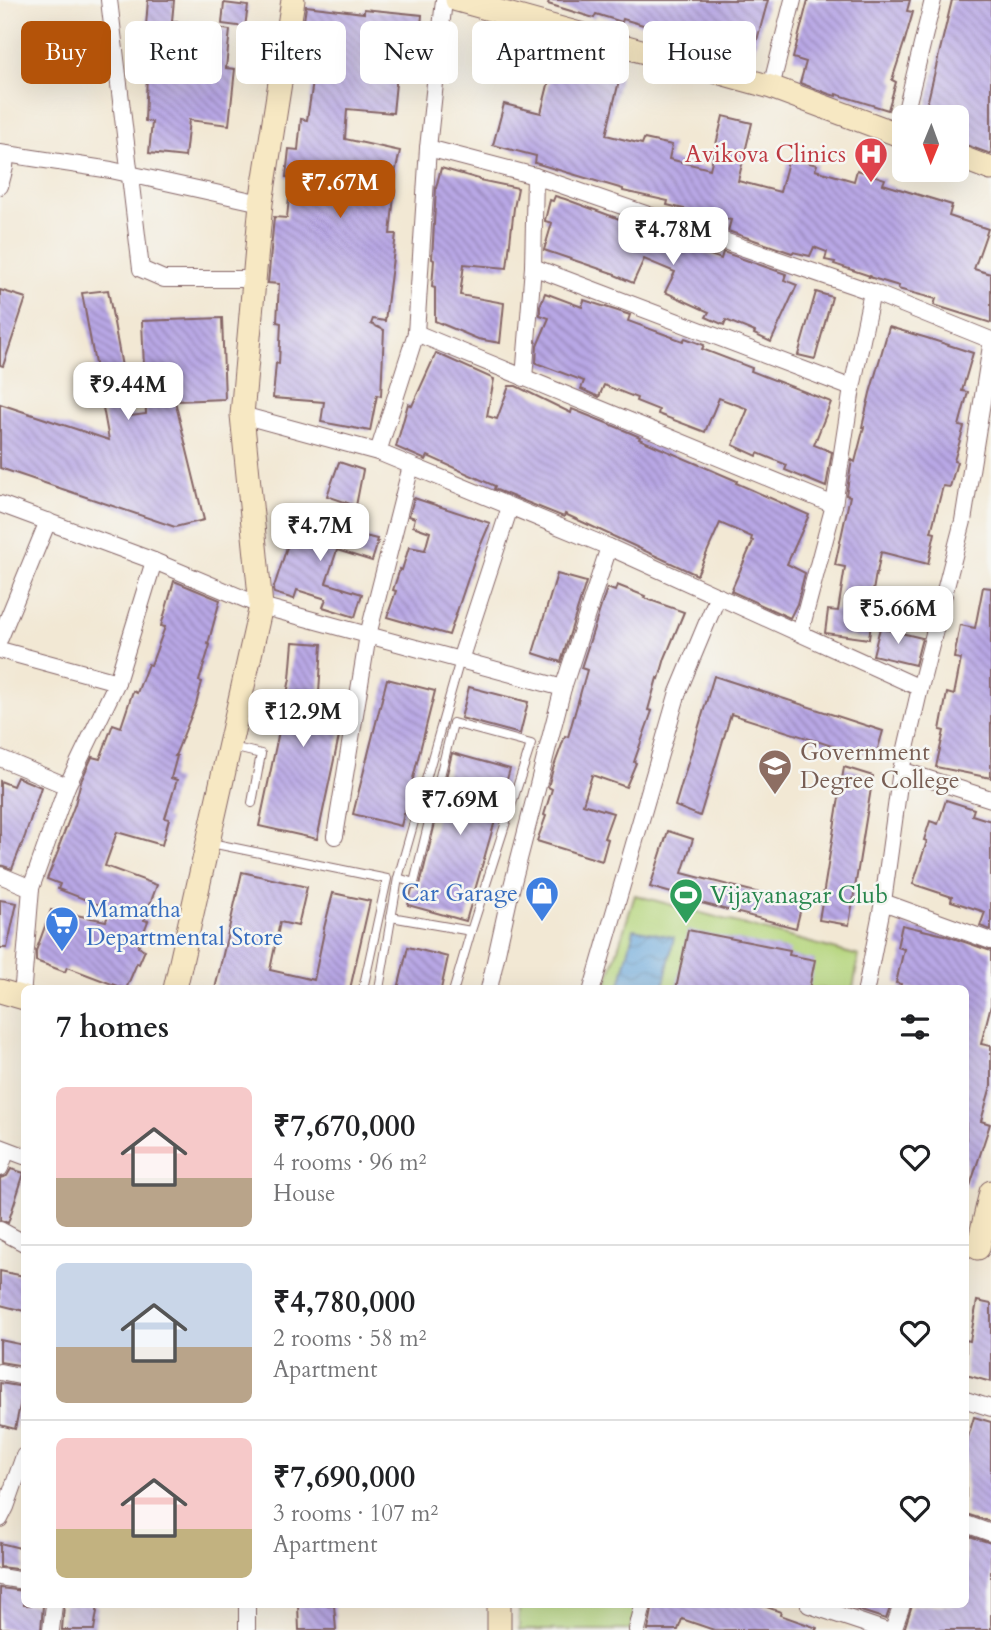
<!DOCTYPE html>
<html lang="en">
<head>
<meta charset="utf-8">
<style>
  body { margin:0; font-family:Cardo,serif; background:#f6f6f6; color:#202124; height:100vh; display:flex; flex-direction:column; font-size:26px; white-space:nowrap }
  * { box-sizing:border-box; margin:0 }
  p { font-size:23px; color:#757577 }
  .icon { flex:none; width:38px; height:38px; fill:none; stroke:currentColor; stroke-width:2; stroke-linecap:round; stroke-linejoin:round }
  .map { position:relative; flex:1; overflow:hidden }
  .details { position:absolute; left:21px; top:985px; width:948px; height:623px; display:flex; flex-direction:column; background:#fff; border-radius:10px; box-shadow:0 7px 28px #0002 }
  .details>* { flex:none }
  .banner { position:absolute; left:21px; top:21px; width:950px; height:63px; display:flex; gap:14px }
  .needle { width:46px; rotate:181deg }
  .controls { position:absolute; left:892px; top:105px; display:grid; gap:14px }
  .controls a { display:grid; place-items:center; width:77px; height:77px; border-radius:10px; background:#fff; box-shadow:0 7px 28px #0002; font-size:35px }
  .price { position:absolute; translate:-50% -60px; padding:0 16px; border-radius:14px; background:#fff; color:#222; font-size:23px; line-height:46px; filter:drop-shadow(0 2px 4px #0008) }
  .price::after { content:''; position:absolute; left:50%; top:42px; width:21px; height:16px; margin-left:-10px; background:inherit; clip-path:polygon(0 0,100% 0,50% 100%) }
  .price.current { background:#b45309; color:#fff }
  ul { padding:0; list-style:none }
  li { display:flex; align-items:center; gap:21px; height:175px; padding:0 35px }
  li+li { border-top:2px solid #e0e0e0 }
  li span { display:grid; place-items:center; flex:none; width:196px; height:140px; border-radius:10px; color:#555 }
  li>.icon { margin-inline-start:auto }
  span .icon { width:84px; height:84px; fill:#fffc; stroke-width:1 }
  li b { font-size:30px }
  h2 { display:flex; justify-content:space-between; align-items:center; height:84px; padding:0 35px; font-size:30px }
  .tag { padding:0 24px; border-radius:10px; background:#fff; box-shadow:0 7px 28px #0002; font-size:24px; line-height:63px }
  .tag.current { background:#b45309; color:#fff }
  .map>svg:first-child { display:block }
</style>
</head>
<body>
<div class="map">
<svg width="991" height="1630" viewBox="0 0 991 1630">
  <defs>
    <pattern id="water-waves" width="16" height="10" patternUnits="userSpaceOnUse" patternTransform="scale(1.75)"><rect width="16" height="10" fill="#67a6d9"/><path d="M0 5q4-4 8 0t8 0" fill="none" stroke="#5787b0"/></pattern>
    <pattern id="building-back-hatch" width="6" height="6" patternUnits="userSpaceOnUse" patternTransform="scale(1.75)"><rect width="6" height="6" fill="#b8a7e5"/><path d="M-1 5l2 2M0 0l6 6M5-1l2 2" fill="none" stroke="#9887ba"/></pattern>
  </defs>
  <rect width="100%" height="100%" fill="#f6f6f2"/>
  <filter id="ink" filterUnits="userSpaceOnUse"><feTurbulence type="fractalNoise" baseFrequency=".0143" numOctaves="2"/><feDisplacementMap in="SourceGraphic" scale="14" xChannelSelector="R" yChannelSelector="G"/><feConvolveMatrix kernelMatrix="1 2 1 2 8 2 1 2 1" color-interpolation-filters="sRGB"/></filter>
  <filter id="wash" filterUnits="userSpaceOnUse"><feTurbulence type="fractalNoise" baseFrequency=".00686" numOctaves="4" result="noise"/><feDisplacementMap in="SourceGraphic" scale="28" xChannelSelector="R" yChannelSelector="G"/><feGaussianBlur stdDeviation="1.57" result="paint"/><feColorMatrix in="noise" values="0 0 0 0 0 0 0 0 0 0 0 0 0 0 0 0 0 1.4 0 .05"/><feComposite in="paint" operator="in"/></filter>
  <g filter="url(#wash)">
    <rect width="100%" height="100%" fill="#f2e8d4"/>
    <g fill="#b5d57d" stroke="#807a54" stroke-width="2">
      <polygon points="635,895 859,956 853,989 605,989"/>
      <polygon points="519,1605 637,1605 631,1630 519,1630"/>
    </g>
    <polygon fill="url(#water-waves)" stroke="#586282" stroke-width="2" points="634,929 674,937 663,989 619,989"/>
    <g id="blocks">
      <g fill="url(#building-back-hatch)">
        <polygon points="148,0 174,0 172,21 230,30 226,68 235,69 229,125 189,120 185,157 149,153 152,122 145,121 148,53 144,52"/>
        <polygon points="549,0 768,0 751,62 701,47 702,43 677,35 623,19 622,22 596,14 594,18 548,4"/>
        <polygon points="808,0 910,0 907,11 913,12 905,40 892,80 896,82 888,110 836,94 836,96 829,94 800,83 806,62 793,58"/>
        <polygon points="952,0 991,0 991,154 957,142 957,117 924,117"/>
        <polygon points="224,3 248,6 245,27 222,24"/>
        <polygon points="306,6 364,13 364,9 422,15 418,55 399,53 393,113 347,109 345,139 400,151 392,187 395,187 390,234 396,234 385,321 373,319 371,324 384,330 381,396 377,395 370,431 321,422 324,402 273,398 276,363 279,364 281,323 277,322 279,284 268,283 274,217 287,218 291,177 286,177 289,149 298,150 301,119 307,120 319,44 301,42"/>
        <polygon points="553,65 586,73 586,70 620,77 606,135 642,144 644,139 672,145 669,159 710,169 723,116 752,123 738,181 780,192 789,158 817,165 815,170 854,181 857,170 885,179 883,184 952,205 949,216 988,229 974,269 991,274 991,323 934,305 936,299 898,289 899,286 869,277 870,276 834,264 835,262 825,260 827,252 814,247 810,256 793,252 792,253 728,231 731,220 667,205 668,201 623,191 623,189 535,163 536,156 493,145 504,104 541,113"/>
        <polygon points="441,168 479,179 479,180 518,188 514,208 507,268 464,264 460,295 504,303 500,343 478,339 435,321 435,288 432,287 434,260 432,259 436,188"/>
        <polygon points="555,196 565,199 652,231 652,236 690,252 692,248 721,259 723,252 786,274 784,280 797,285 771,342 754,334 755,332 726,320 724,325 706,317 709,312 665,292 675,272 644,259 633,283 615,275 615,274 544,250 552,223 545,221 545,220 550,200 553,201"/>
        <polygon points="0,290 26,298 3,366 0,365"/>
        <polygon points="108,290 131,416 146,414 142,321 222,318 225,399 175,401 204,520 175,527 0,468 0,404 109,440 82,293"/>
        <polygon points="816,292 832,297 815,359 798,355"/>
        <polygon points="545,293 582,307 584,300 630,315 628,321 683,341 685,338 704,345 702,349 752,368 751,371 831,402 814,445 832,452 826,487 785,470 787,465 758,453 757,456 733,445 748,409 719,398 705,432 658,414 659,410 636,401 637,398 604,385 599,397 581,389 584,381 536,363 537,346 549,318 540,315 540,306"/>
        <polygon points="889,327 927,338 973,353 962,391 968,392 959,426 964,427 954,461 957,462 950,487 943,486 931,532 935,533 928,564 881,552 877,573 876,573 869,615 872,615 869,639 825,633 828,610 838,611 845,567 835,565 850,496 846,495 852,460 855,462 864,427 862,427 870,393"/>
        <polygon points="436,353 494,379 487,416 497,419 509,386 516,386 571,413 572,409 619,428 640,437 639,439 737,481 736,483 809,515 787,564 805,573 797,604 790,618 731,591 753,541 751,540 752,537 720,523 697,575 565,514 564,517 494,489 495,486 428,456 426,460 396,447 408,404 412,406"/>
        <polygon points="339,462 363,470 356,506 327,496"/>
        <polygon points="414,498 490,523 475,558 449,635 387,617 396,591 393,590 400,569 402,570 409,547 425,550 430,532 413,526 415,518 409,516"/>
        <polygon points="289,518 377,539 376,542 378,542 372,561 337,550 326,583 362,594 355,617 323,607 326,599 297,590 294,599 274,593 273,590 287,547 283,545"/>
        <polygon points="557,574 586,582 561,662 533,653"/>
        <polygon points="174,581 220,600 208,644 210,645 199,681 202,682 196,704 175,756 177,756 171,778 177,780 165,818 169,819 162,845 117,832 105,866 157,885 144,920 148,921 138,947 145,950 139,964 137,963 126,989 125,989 67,967 65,972 36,961 36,951 51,910 106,921 110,909 58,889 60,884 47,879 59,849 58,849 75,804 81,781 92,757 100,759 113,724 121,727 133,691 137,693 148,664 151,665 165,627 161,626"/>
        <polygon points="617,585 645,596 644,598 684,612 665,658 659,679 657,678 648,710 652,711 634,762 636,763 626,787 592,775 583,804 613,813 604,838 608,839 602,861 537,841 546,816 544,815 552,789 548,787 553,769 565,736 568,737 587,670 581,668 607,588 615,591"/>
        <polygon points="983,587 991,588 991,778 936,767 944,731 940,730 947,693 954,695 961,659 954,658 960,625 975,628"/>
        <polygon points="880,628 922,638 915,665 873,655"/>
        <polygon points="293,642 322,644 319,693 347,699 317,839 259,826 290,679"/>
        <polygon points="714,676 883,731 876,755 851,750 851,752 731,714 700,816 675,806"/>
        <polygon points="387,679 435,691 401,826 353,814"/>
        <polygon points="469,687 528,702 520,734 461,718"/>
        <polygon points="452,753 510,769 466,921 408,905 412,889 416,889 420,885"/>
        <polygon points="844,767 873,776 849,925 819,920"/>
        <polygon points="17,777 41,787 25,836 12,869 0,865 0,781 13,786"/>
        <polygon points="946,800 974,809 972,815 991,821 991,930 980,926 985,912 951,901 952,897 913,884 927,841 924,840 930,821 938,824"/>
        <polygon points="668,831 693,839 682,873 802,904 796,928 686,899 686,897 650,887"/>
        <polygon points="242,872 307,887 298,926 280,922 270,970 314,980 324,932 323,932 333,893 370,901 350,989 215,989"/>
        <polygon points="0,900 17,903 7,948 0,948"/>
        <polygon points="902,925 944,935 991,951 991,1005 981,1044 991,1046 991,1086 981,1121 990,1124 970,1186 966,1186 966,989 900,989 901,984 896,983 904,949 897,947"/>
        <polygon points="688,930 790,950 789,955 815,960 809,989 676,989"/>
        <polygon points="408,947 448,957 441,989 398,989"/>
        <polygon points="11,1169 24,1173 8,1223 0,1220 0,1178 7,1176"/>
        <polygon points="0,1271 24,1276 24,1311 0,1305"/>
        <polygon points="977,1301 991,1304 991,1382 966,1375 966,1340 970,1341"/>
        <polygon points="0,1340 24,1345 24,1366 0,1362"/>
        <polygon points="0,1383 24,1387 15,1429 0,1425"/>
        <polygon points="974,1417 991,1422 991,1522 966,1514 966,1444"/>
        <polygon points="966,1535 991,1543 991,1630 904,1630 912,1605 966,1605"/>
        <polygon points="0,1543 24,1549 24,1570 0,1567"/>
        <polygon points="0,1588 24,1591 24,1605 43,1605 41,1630 0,1628"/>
        <polygon points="64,1605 98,1605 94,1630 62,1630"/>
        <polygon points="298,1605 334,1605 336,1630 299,1630"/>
        <polygon points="653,1605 761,1605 781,1612 780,1615 817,1628 816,1630 714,1630 682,1619 678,1630 648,1630"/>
        <polygon points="853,1605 891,1605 886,1619 852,1608"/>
      </g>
    </g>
  </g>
  <g filter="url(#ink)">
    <use href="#blocks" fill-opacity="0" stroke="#856566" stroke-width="2"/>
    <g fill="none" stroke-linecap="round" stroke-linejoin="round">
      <g stroke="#856566" stroke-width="10">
        <g id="lane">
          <polyline points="232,747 261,754 252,803"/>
          <polyline points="211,843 387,879 363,989"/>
          <polyline points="398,878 414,883 453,723 531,744 471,931 454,989"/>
          <polyline points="391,917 471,931"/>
          <polyline points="379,989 398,878 460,660"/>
        </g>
      </g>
      <g stroke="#856566" stroke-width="18">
        <g id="street">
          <polyline points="109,0 141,269 164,279 254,279"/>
          <polyline points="771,87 793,0"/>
          <polyline points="900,135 933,0"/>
          <polyline points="428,148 535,176 872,292 991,340"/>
          <polyline points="0,153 111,170 261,203"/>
          <polyline points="0,186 5,167 6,154"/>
          <polyline points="533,267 852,388"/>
          <polyline points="416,333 834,505"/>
          <polyline points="524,378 533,267 535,176"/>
          <polyline points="242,415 378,452 609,547 920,688"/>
          <polyline points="378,452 416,333 428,148 444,0"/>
          <polyline points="0,504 154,561 261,606 563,688"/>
          <polyline points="800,633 834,505 852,388 872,292"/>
          <polyline points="0,638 48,521"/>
          <polyline points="0,650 117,682"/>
          <polyline points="460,660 510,507"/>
          <polyline points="0,758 67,786"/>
          <polyline points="901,770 991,799"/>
          <polyline points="335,836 368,635 411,466"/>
          <polyline points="0,875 31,888"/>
          <polyline points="883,902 991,941"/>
          <polyline points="489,989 510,894 563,688 609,547"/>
          <polyline points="592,989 678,692 718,596"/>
          <polyline points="866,989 883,902 901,770 920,688 963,521 991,346"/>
          <polyline points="22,997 31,888 67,786 117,682 154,561"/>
          <polyline points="0,1147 24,1156"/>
          <polyline points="0,1168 7,1150"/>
          <polyline points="0,1230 24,1243"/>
          <polyline points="0,1372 24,1377"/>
          <polyline points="966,1400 991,1408"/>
          <polyline points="0,1519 6,1507 24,1456"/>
          <polyline points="966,1524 991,1533"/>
          <polyline points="0,1577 24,1581"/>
          <polyline points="247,1605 247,1630"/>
          <polyline points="809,1605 884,1630"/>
          <polyline points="51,1630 54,1605"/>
          <polyline points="637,1630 643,1605"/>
          <polyline points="893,1630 902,1605"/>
        </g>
      </g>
      <g stroke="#856566" stroke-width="25">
        <g id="secondary">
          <polyline points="457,0 771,87 905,137"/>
          <polyline points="957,156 991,169"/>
          <polyline points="175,989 261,606 242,415 261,203 293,0"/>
          <polyline points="0,991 24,998"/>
          <polyline points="978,1248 991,1192"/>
          <polyline points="499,1630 499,1605"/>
        </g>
      </g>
      <use href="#lane" stroke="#fff" stroke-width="8"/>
      <use href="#street" stroke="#fff" stroke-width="16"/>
      <use href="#secondary" stroke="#f7e8c3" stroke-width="23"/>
    </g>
  </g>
  <defs>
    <g id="hospital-pin" transform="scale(1.75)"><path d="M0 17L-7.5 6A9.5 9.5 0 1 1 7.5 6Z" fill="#e0444e" stroke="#f6f6f2"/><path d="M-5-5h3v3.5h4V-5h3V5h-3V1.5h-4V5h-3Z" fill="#fff"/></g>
    <g id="university-pin" transform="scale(1.75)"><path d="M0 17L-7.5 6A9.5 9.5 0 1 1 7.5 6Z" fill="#8d6e63" stroke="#f6f6f2"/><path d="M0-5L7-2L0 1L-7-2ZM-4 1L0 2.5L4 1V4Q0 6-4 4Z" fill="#fff"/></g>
    <g id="shop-pin" transform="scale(1.75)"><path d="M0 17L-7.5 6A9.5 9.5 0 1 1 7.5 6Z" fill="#3f7fe0" stroke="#f6f6f2"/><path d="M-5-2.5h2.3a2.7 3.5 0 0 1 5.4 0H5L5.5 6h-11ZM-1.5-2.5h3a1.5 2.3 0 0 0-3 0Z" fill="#fff"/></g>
    <g id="stadium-pin" transform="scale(1.75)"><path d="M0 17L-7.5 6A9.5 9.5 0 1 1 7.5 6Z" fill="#2e9e5b" stroke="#f6f6f2"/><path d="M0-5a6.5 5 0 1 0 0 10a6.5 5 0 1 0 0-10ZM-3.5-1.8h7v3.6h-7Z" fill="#fff"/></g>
    <g id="supermarket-pin" transform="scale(1.75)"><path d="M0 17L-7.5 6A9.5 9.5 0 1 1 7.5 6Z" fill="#3f7fe0" stroke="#f6f6f2"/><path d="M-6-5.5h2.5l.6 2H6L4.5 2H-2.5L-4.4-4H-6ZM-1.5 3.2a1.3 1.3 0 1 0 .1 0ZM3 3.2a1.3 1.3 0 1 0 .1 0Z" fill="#fff"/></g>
  </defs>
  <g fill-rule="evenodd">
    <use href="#hospital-pin" x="871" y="154"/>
    <use href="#university-pin" x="775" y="766"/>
    <use href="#shop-pin" x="542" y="893"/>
    <use href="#stadium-pin" x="686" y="895"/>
    <use href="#supermarket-pin" x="62" y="923"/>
  </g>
  <g text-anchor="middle" stroke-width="5" stroke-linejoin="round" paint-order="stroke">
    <g font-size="24" fill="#be3a42" stroke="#f6f6f2" text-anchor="end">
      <text x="846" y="162">Avikova Clinics</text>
    </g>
    <g font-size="24" fill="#785e54" stroke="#f6f6f2" text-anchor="start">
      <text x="800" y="760">Government<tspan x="800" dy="28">Degree College</tspan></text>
    </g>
    <g font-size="24" fill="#366cbe" stroke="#f6f6f2" text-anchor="end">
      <text x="518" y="901">Car Garage</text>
      <text x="86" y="917" text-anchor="start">Mamatha<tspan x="86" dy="28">Departmental Store</tspan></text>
    </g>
    <g font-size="24" fill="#27864d" stroke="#f6f6f2" text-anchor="start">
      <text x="710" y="903">Vijayanagar Club</text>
    </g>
  </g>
</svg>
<div class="controls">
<a><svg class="needle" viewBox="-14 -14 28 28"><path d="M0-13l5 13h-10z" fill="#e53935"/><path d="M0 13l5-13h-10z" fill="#757577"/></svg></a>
</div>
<b class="price current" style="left:340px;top:220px">₹7.67M</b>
<b class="price" style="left:673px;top:267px">₹4.78M</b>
<b class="price" style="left:128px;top:422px">₹9.44M</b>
<b class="price" style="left:320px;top:563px">₹4.7M</b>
<b class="price" style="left:898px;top:646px">₹5.66M</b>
<b class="price" style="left:303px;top:749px">₹12.9M</b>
<b class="price" style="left:460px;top:837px">₹7.69M</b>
<div class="banner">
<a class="tag current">Buy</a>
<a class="tag">Rent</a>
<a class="tag">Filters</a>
<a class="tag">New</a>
<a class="tag">Apartment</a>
<a class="tag">House</a>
</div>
<section class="details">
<h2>7 homes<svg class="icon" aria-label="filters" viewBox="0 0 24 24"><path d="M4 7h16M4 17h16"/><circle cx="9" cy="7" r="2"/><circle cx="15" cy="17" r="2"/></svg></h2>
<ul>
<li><span style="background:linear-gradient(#f6c9c9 65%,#b9a48a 0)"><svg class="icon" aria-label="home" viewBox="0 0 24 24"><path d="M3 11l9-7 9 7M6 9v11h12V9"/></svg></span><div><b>₹7,670,000</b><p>4 rooms · 96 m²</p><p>House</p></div><svg class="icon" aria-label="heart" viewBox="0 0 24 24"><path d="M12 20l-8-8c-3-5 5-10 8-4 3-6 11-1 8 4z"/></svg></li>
<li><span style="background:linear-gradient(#c9d6e8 60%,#b9a48a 0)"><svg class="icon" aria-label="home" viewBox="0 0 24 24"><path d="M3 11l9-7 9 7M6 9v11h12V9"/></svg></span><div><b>₹4,780,000</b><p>2 rooms · 58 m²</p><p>Apartment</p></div><svg class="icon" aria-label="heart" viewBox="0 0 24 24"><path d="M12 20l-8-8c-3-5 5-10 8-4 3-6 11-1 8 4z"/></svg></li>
<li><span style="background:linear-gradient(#f6c9c9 65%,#c2b280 0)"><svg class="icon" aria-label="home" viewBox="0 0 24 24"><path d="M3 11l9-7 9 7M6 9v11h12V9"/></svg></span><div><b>₹7,690,000</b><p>3 rooms · 107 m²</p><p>Apartment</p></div><svg class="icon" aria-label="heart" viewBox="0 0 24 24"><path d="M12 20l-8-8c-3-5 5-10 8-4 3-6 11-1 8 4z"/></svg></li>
</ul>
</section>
</div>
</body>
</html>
